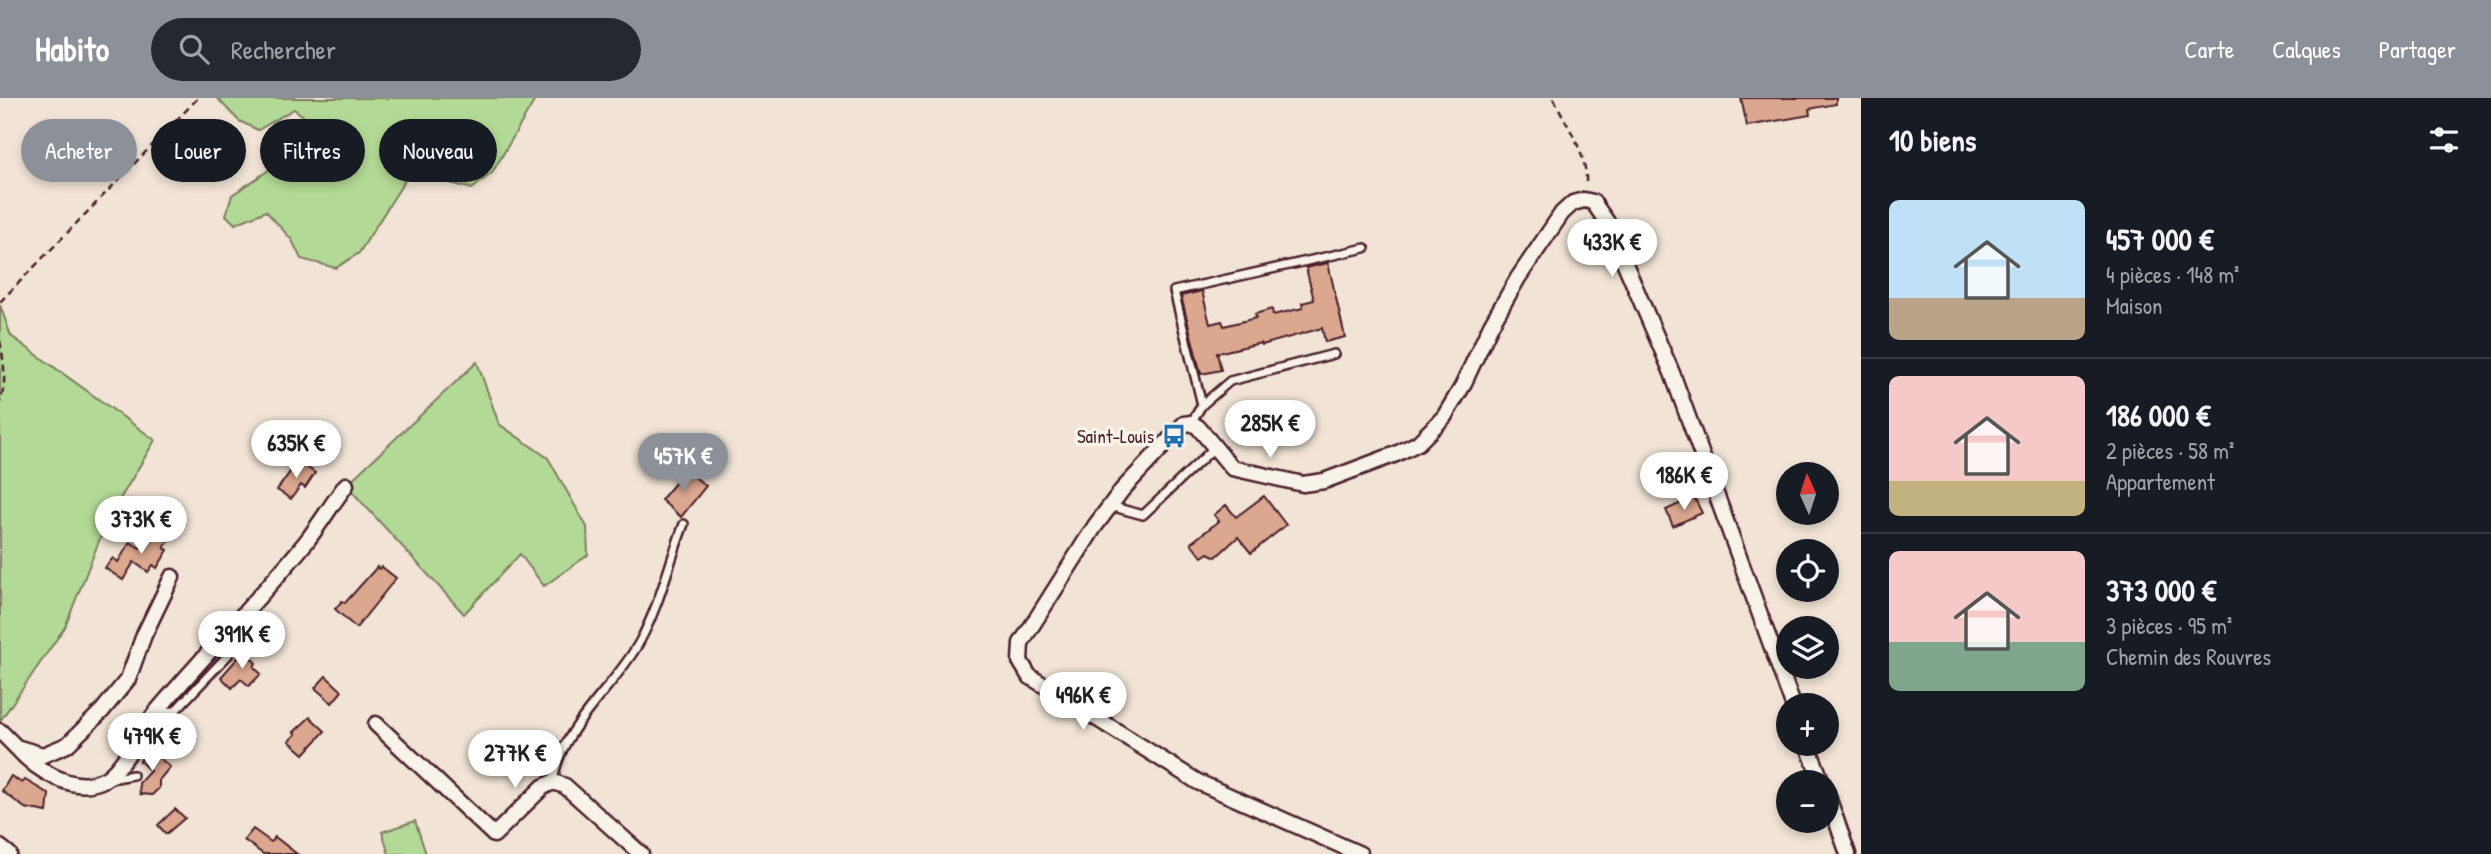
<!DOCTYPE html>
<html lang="fr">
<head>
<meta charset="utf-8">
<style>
  body { margin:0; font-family:"Patrick Hand",sans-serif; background:#242831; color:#f1f3f6; height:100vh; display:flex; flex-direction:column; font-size:26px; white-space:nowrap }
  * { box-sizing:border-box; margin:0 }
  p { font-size:23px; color:#9ea1a6 }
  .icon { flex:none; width:38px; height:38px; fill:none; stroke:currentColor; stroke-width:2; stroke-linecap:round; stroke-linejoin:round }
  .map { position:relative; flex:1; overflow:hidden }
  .sheet { display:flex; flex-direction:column; background:#171b24; width:630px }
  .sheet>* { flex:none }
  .guide { position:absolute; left:21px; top:21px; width:665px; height:63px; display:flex; gap:14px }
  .needle { width:46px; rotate:357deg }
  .fabs { position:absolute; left:1776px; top:364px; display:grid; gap:14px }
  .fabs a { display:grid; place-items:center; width:63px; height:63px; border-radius:50%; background:#171b24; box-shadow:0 4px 10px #0003; font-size:35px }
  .price { position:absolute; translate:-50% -60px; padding:0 16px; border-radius:24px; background:#fff; color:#222; font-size:23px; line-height:46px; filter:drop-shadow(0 2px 4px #0008) }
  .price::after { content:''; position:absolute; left:50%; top:42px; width:21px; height:16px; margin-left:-10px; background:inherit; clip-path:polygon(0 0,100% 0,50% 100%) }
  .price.current { background:#8c9099; color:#fff }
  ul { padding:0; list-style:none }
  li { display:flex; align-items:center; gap:21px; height:175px; padding:0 28px }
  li+li { border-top:2px solid #363941 }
  li span { display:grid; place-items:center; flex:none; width:196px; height:140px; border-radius:10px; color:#555 }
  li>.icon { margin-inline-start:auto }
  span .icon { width:84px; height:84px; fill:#fffc; stroke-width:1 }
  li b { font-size:30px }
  h2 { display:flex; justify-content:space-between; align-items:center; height:84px; padding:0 28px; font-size:30px }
  .chip { padding:0 24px; border-radius:32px; background:#171b24; box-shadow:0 4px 10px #0003; font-size:24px; line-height:63px }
  .chip.current { background:#8c9099; color:#fff }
  header { display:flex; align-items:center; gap:42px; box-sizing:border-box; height:98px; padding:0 35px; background:#8c9099; color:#fff }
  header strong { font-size:33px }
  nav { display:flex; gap:38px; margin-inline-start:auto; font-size:24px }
  .search { width:490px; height:63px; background:#242831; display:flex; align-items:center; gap:18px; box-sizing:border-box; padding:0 24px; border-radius:38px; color:#9ea1a6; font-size:26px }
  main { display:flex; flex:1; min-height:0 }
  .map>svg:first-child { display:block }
</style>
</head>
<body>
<header>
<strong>Habito</strong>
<div class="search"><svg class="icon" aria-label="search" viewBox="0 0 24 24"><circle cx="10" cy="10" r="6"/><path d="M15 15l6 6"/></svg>Rechercher</div>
<nav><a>Carte</a><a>Calques</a><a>Partager</a></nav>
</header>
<main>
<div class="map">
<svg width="1861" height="756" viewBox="0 0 1861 756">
  <rect width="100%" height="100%" fill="#f1e4d6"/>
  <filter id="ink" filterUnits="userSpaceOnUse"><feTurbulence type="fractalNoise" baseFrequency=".0143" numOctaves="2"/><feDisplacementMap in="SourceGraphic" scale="14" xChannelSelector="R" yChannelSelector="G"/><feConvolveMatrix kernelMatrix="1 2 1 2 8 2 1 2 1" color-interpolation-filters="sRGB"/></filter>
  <g filter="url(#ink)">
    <g fill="#b2d995" stroke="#7e7c60" stroke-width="2">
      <polygon points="217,0 536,0 492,75 472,91 447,84 419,60 359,155 336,170 301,161 292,142 266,113 235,126 226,117 232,97 266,74 315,27 294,11 258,32 239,23"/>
      <polygon points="0,207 11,238 155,342 107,423 65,529 0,623"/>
      <polygon points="477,264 499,326 548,360 587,429 588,457 544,488 520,456 464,516 346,387"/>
      <polygon points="415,723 426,756 389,756 382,734"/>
    </g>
    <g fill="#dba78f" stroke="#4a1f2b" stroke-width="2">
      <polygon points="1741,0 1836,0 1836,6 1809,11 1810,17 1747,28"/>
      <polygon points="1328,165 1345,239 1325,244 1322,230 1262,247 1261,245 1217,255 1221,272 1201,276 1181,198 1202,193 1210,226 1222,223 1224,228 1256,220 1255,216 1272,211 1273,217 1303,210 1302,205 1314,202 1306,170"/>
      <polygon points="298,363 315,375 305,390 301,387 291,401 277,392"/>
      <polygon points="686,372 706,388 681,419 661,402"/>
      <polygon points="1264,398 1286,427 1251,455 1238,439 1216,459 1208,455 1202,459 1191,445 1219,423 1214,417 1226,407 1236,419"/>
      <polygon points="1694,399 1702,415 1673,428 1666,412"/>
      <polygon points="153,432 169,442 164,450 168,452 157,470 153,467 148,474 134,464 123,482 105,470 113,460 118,464 130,444 140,450"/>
      <polygon points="377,469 379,471 382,469 396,480 356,530 335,511 342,503 345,505"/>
      <polygon points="244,553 256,565 254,569 261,576 249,588 241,581 232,590 221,579"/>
      <polygon points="326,578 342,593 332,605 315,590"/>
      <polygon points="310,619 325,633 304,656 289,643 296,636 294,634"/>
      <polygon points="147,649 170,669 159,682 159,690 152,697 140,696 139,685 150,673 140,663"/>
      <polygon points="11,678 22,685 25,682 49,696 47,714 25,710 2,693"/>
      <polygon points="175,711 185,720 166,736 158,727"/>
      <polygon points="253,731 271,744 275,739 297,756 263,756 244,742"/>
    </g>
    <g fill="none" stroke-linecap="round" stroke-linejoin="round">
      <g stroke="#4a1f2b" stroke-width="12">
        <g id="lane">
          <polyline points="1202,307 1174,193 1365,150"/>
          <polyline points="1191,325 1202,307 1230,283 1334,256"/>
          <polyline points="1110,408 1143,417 1214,350"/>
          <polyline points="156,614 175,613 229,556"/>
          <polyline points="110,681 133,677"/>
          <path d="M553,684C560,629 614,591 640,543C660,506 669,465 684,426"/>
        </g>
      </g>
      <g stroke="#4a1f2b" stroke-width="19">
        <g id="street">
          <polyline points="376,626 494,737 543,689 553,684 565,688 641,756"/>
          <polyline points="0,633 16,649 43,657 67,647 102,613 128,581 144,537 172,479"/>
          <polyline points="1807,646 1822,684"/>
          <path d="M16,649C35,671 74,698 105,681C123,671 143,629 157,613C205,556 259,502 306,444C320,426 332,406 346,387"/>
          <polyline points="1827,696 1848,756"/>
          <polyline points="0,749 9,756"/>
          <polyline points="1360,756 1198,684 1029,578 1020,563 1021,545 1095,428 1122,392 1184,326 1191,325 1198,329 1232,370 1303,386 1324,383 1396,356 1418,345 1444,319 1462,289 1491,227 1518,180 1562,115 1573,105 1584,102 1593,104 1607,124 1672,275 1793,607"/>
        </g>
      </g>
      <g stroke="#4a1f2b" stroke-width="2.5" stroke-dasharray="7 5" stroke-linecap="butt">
        <path d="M1554,0C1567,30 1588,54 1586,88"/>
        <polyline points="0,204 198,0"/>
        <path d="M0,243C4,263 7,284 0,304"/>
      </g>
      <use href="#lane" stroke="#f7f3e8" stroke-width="7"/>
      <use href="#street" stroke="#f7f3e8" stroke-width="14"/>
    </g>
  </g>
  <defs>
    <g id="bus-bare" transform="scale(1.89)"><path d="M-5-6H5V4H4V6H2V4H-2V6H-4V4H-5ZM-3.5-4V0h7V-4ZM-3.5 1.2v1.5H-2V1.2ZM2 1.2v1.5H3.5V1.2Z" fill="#1f6fb2" stroke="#f7f3e8" stroke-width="2.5" paint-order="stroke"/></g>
  </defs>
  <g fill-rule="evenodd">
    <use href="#bus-bare" x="1174" y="338"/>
  </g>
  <g text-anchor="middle" stroke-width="7" stroke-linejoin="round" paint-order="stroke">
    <g font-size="19" fill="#4a1f2b" stroke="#f7f3e8" text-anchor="end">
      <text x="1154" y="345">Saint-Louis</text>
    </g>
  </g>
</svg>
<div class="fabs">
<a><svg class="needle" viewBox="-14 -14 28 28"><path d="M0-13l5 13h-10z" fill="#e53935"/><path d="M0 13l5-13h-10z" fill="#9ea1a6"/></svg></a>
<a><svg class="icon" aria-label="locate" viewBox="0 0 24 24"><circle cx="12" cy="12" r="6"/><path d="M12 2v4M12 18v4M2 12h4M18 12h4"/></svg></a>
<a><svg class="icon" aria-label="layers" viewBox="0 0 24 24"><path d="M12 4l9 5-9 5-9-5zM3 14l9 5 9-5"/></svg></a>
<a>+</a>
<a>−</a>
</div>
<b class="price" style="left:1612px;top:181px">433K €</b>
<b class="price" style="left:1270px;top:362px">285K €</b>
<b class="price" style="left:296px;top:382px">635K €</b>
<b class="price current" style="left:683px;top:395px">457K €</b>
<b class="price" style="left:1684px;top:414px">186K €</b>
<b class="price" style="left:141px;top:458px">373K €</b>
<b class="price" style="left:242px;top:573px">391K €</b>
<b class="price" style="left:1083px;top:634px">496K €</b>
<b class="price" style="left:152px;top:675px">479K €</b>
<b class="price" style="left:515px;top:692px">277K €</b>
<div class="guide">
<a class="chip current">Acheter</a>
<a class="chip">Louer</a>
<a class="chip">Filtres</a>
<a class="chip">Nouveau</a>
</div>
</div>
<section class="sheet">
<h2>10 biens<svg class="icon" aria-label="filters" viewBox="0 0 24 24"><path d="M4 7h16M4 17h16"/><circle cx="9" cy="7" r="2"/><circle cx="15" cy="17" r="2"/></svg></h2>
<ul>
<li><span style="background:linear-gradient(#bfe0f5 70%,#b9a48a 0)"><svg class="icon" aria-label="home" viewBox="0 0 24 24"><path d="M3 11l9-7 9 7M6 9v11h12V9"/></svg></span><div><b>457 000 €</b><p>4 pièces · 148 m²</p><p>Maison</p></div></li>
<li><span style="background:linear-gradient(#f6c9c9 75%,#c2b280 0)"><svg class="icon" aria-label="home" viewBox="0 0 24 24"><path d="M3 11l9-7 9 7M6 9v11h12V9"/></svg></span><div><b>186 000 €</b><p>2 pièces · 58 m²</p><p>Appartement</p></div></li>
<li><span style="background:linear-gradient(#f6c9c9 65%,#7fa58c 0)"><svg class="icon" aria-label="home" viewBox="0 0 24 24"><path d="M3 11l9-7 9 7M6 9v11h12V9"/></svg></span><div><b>373 000 €</b><p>3 pièces · 95 m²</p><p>Chemin des Rouvres</p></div></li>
</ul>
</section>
</main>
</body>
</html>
